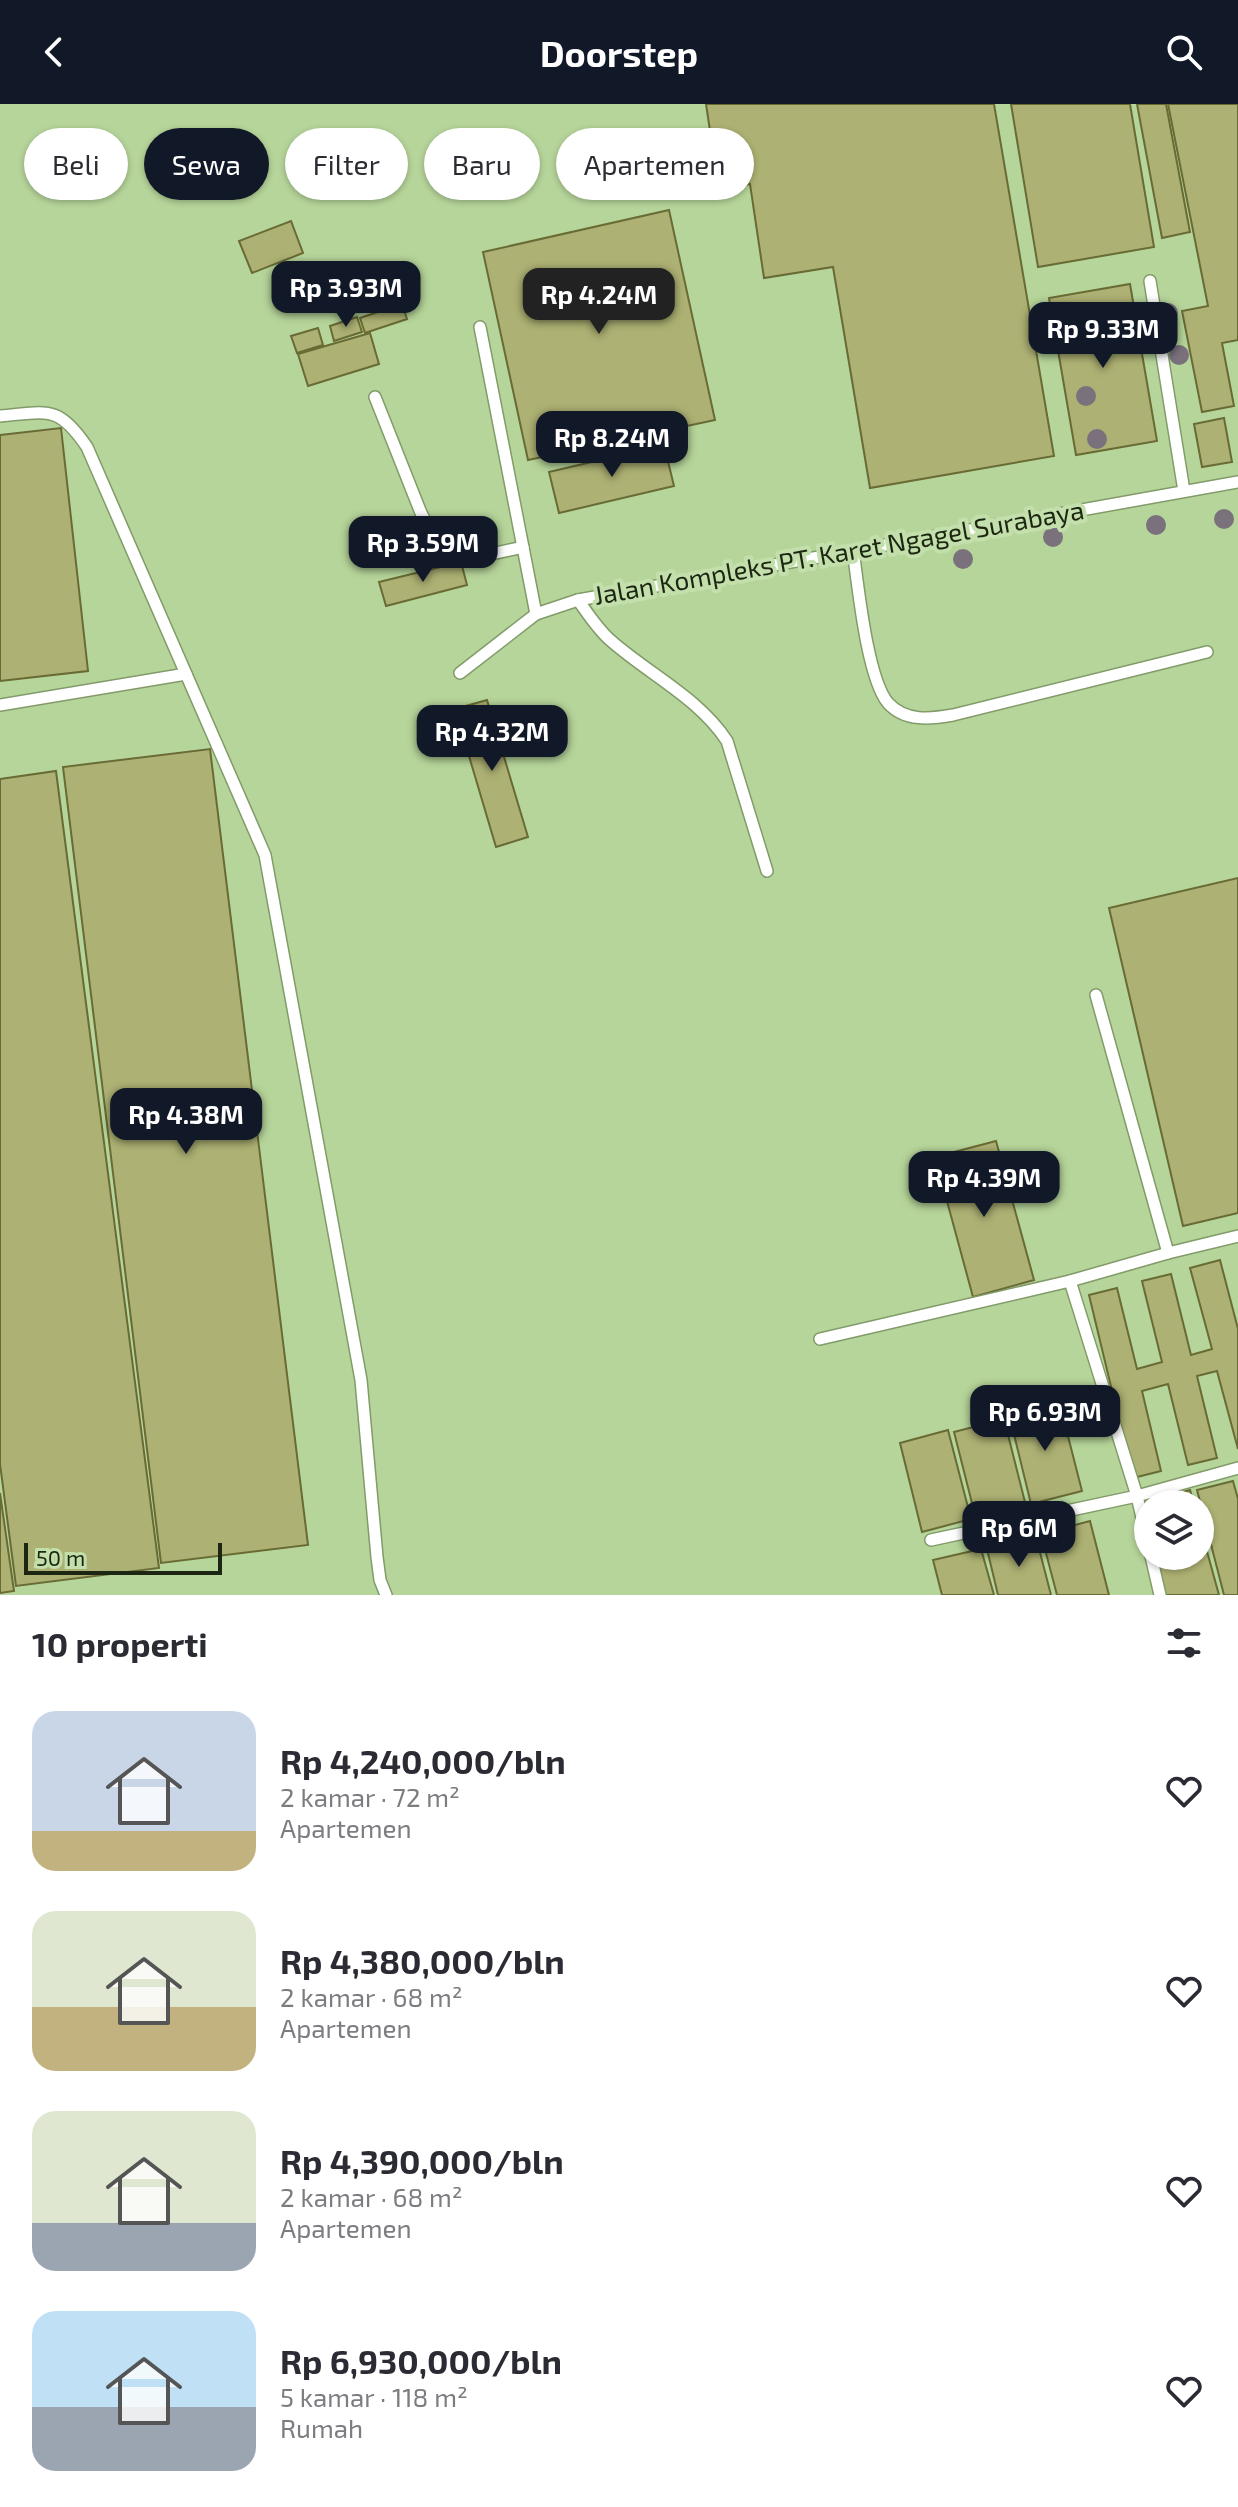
<!DOCTYPE html>
<html lang="id">
<head>
<meta charset="utf-8">
<style>
  body { margin:0; font-family:"Exo 2",sans-serif; background:#f7f7f7; color:#2b2b33; height:100vh; display:flex; flex-direction:column; font-size:30px; white-space:nowrap }
  * { box-sizing:border-box; margin:0 }
  p { font-size:26px; color:#7c7c81 }
  .icon { flex:none; width:44px; height:44px; fill:none; stroke:currentColor; stroke-width:2; stroke-linecap:round; stroke-linejoin:round }
  .map { position:relative; height:1491px; overflow:hidden }
  .drawer { display:flex; flex-direction:column; background:#fff; flex:1 }
  .drawer>* { flex:none }
  .top-card { position:absolute; left:24px; top:24px; width:800px; height:72px; display:flex; gap:16px }
  .fabs { position:absolute; left:1134px; top:1386px; display:grid; gap:16px }
  .fabs a { display:grid; place-items:center; width:80px; height:80px; border-radius:50%; background:#fff; box-shadow:0 2px 6px #0004; font-size:40px }
  .scale { position:absolute; left:24px; bottom:20px; width:198px; box-sizing:border-box; padding-left:8px; border:4px solid #1c2612; border-top:0; font-size:22px; line-height:28px; white-space:nowrap; color:#1c2612; -webkit-text-stroke:6px #c3dfab; paint-order:stroke }
  .price { position:absolute; translate:-50% -68px; padding:0 18px; border-radius:16px; background:#111827; color:#fff; font-size:26px; line-height:52px; filter:drop-shadow(0 2px 4px #0008) }
  .price::after { content:''; position:absolute; left:50%; top:48px; width:24px; height:18px; margin-left:-12px; background:inherit; clip-path:polygon(0 0,100% 0,50% 100%) }
  .price.selected { background:#222; color:#fff }
  ul { padding:0; list-style:none }
  li { display:flex; align-items:center; gap:24px; height:200px; padding:0 32px }
  li span { display:grid; place-items:center; flex:none; width:224px; height:160px; border-radius:24px; color:#555 }
  li>.icon { margin-inline-start:auto }
  span .icon { width:96px; height:96px; fill:#fffc; stroke-width:1 }
  li b { font-size:34px }
  h2 { display:flex; justify-content:space-between; align-items:center; height:96px; padding:0 32px; font-size:34px }
  .tag { padding:0 28px; border-radius:36px; background:#fff; box-shadow:0 2px 6px #0004; font-size:28px; line-height:72px }
  .tag.selected { background:#111827; color:#fff }
  header { display:flex; justify-content:space-between; align-items:center; height:104px; padding:0 32px; background:#111827; color:#fff; font-size:36px; font-weight:700 }
  .map>svg:first-child { display:block }
</style>
</head>
<body>
<header><svg class="icon" aria-label="back" viewBox="0 0 24 24"><path d="M15 5l-7 7 7 7"/></svg>Doorstep<svg class="icon" aria-label="search" viewBox="0 0 24 24"><circle cx="10" cy="10" r="6"/><path d="M15 15l6 6"/></svg></header>
<div class="map">
<svg width="1238" height="1491" viewBox="0 0 1238 1491">
  <rect width="100%" height="100%" fill="#c3dfab"/>
  <path fill="#b6d59a" fill-rule="evenodd" d="M0,0H1238V1491H0ZM1148,1400H1200V1452H1148Z"/>
  <g fill="#adb173" stroke="#696b35" stroke-width="2">
    <polygon points="706,0 994,0 1054,352 870,384 833,163 764,174 750,80 728,84 720,38 712,40"/>
    <polygon points="1011,0 1130,0 1154,143 1038,163"/>
    <polygon points="1137,0 1166,0 1190,128 1162,134"/>
    <polygon points="1168,0 1238,0 1238,236 1222,239 1234,302 1202,308 1182,207 1208,202"/>
    <polygon points="669,106 715,316 528,356 483,148"/>
    <polygon points="291,117 303,149 252,169 239,137"/>
    <polygon points="1130,180 1157,337 1076,351 1049,194"/>
    <polygon points="402,200 407,215 365,229 360,214"/>
    <polygon points="357,213 362,228 334,237 330,222"/>
    <polygon points="318,224 323,241 297,249 291,232"/>
    <polygon points="370,229 379,260 308,282 298,250"/>
    <polygon points="1224,314 1232,358 1202,363 1194,320"/>
    <polygon points="61,324 88,567 0,577 0,331"/>
    <polygon points="664,341 674,382 559,409 549,368"/>
    <polygon points="461,458 467,481 386,502 379,478"/>
    <polygon points="487,596 528,733 496,743 455,605"/>
    <polygon points="210,645 308,1441 161,1459 63,663"/>
    <polygon points="56,667 159,1464 16,1482 0,1360 0,675"/>
    <polygon points="1238,774 1238,1109 1183,1122 1109,804"/>
    <polygon points="996,1037 1034,1176 973,1193 935,1053"/>
    <polygon points="1220,1156 1238,1225 1238,1345 1217,1267 1197,1272 1217,1354 1188,1361 1168,1280 1142,1287 1161,1367 1133,1374 1089,1191 1117,1184 1137,1265 1162,1258 1142,1177 1171,1170 1191,1251 1212,1245 1190,1164"/>
    <polygon points="1059,1297 1082,1387 1031,1400 1009,1310"/>
    <polygon points="1004,1315 1026,1402 976,1415 954,1328"/>
    <polygon points="948,1326 971,1415 922,1428 900,1339"/>
    <polygon points="1233,1377 1238,1395 1238,1491 1224,1491 1197,1386"/>
    <polygon points="1190,1386 1194,1400 1148,1400 1148,1429 1140,1400"/>
    <polygon points="0,1389 14,1487 0,1489"/>
    <polygon points="1090,1417 1109,1491 1057,1491 1041,1430"/>
    <polygon points="1200,1422 1219,1491 1165,1491 1154,1452 1200,1452"/>
    <polygon points="1036,1433 1051,1491 998,1491 987,1445"/>
    <polygon points="981,1445 994,1491 942,1491 933,1456"/>
  </g>
  <g fill="none" stroke-linecap="round" stroke-linejoin="round">
    <g stroke="#819b69" stroke-width="14">
      <g id="service">
        <polyline points="1150,177 1184,387"/>
        <polyline points="480,223 536,510"/>
        <path d="M375,293L421,409C448,464 470,455 523,443"/>
        <path d="M0,312C47,308 58,300 87,343L265,751L361,1276L377,1453L380,1476L386,1491"/>
        <path d="M853,446C858,481 867,574 888,599C905,618 931,615 953,611L1207,548"/>
        <path d="M578,496C588,510 597,524 609,535C648,570 698,593 727,637L767,767"/>
        <polyline points="460,569 536,510 578,496 1238,378"/>
        <polyline points="0,601 186,570"/>
        <polyline points="1096,891 1168,1149"/>
        <polyline points="820,1235 1070,1177"/>
        <polyline points="931,1436 1137,1392 1238,1364"/>
        <polyline points="1148,1440 1137,1392 1070,1177 1168,1149 1238,1132"/>
        <polyline points="1151,1452 1160,1491"/>
      </g>
    </g>
    <use href="#service" stroke="#fff" stroke-width="11"/>
  </g>
  <g fill="#7a717c">
    <circle cx="1168" cy="209" r="10"/>
    <circle cx="1179" cy="251" r="10"/>
    <circle cx="1086" cy="292" r="10"/>
    <circle cx="1097" cy="335" r="10"/>
    <circle cx="1224" cy="415" r="10"/>
    <circle cx="1156" cy="421" r="10"/>
    <circle cx="1053" cy="433" r="10"/>
    <circle cx="963" cy="455" r="10"/>
  </g>
  <g text-anchor="middle" stroke-width="8" stroke-linejoin="round" paint-order="stroke">
    <g font-size="26" fill="#1c2612" stroke="#c3dfab">
      <text transform="translate(839 449) rotate(-10)" y="9">Jalan Kompleks PT. Karet Ngagel Surabaya</text>
    </g>
  </g>
</svg>
<div class="fabs">
<a><svg class="icon" aria-label="layers" viewBox="0 0 24 24"><path d="M12 4l9 5-9 5-9-5zM3 14l9 5 9-5"/></svg></a>
</div>
<div class="scale">50 m</div>
<b class="price" style="left:346px;top:225px">Rp 3.93M</b>
<b class="price selected" style="left:599px;top:232px">Rp 4.24M</b>
<b class="price" style="left:1103px;top:266px">Rp 9.33M</b>
<b class="price" style="left:612px;top:375px">Rp 8.24M</b>
<b class="price" style="left:423px;top:480px">Rp 3.59M</b>
<b class="price" style="left:492px;top:669px">Rp 4.32M</b>
<b class="price" style="left:186px;top:1052px">Rp 4.38M</b>
<b class="price" style="left:984px;top:1115px">Rp 4.39M</b>
<b class="price" style="left:1045px;top:1349px">Rp 6.93M</b>
<b class="price" style="left:1019px;top:1465px">Rp 6M</b>
<div class="top-card">
<a class="tag">Beli</a>
<a class="tag selected">Sewa</a>
<a class="tag">Filter</a>
<a class="tag">Baru</a>
<a class="tag">Apartemen</a>
</div>
</div>
<section class="drawer">
<h2>10 properti<svg class="icon" aria-label="filters" viewBox="0 0 24 24"><path d="M4 7h16M4 17h16"/><circle cx="9" cy="7" r="2"/><circle cx="15" cy="17" r="2"/></svg></h2>
<ul>
<li><span style="background:linear-gradient(#c9d6e8 75%,#c2b280 0)"><svg class="icon" aria-label="home" viewBox="0 0 24 24"><path d="M3 11l9-7 9 7M6 9v11h12V9"/></svg></span><div><b>Rp 4,240,000/bln</b><p>2 kamar · 72 m²</p><p>Apartemen</p></div><svg class="icon" aria-label="heart" viewBox="0 0 24 24"><path d="M12 20l-8-8c-3-5 5-10 8-4 3-6 11-1 8 4z"/></svg></li>
<li><span style="background:linear-gradient(#dfe7d0 60%,#c2b280 0)"><svg class="icon" aria-label="home" viewBox="0 0 24 24"><path d="M3 11l9-7 9 7M6 9v11h12V9"/></svg></span><div><b>Rp 4,380,000/bln</b><p>2 kamar · 68 m²</p><p>Apartemen</p></div><svg class="icon" aria-label="heart" viewBox="0 0 24 24"><path d="M12 20l-8-8c-3-5 5-10 8-4 3-6 11-1 8 4z"/></svg></li>
<li><span style="background:linear-gradient(#dfe7d0 70%,#9aa5b1 0)"><svg class="icon" aria-label="home" viewBox="0 0 24 24"><path d="M3 11l9-7 9 7M6 9v11h12V9"/></svg></span><div><b>Rp 4,390,000/bln</b><p>2 kamar · 68 m²</p><p>Apartemen</p></div><svg class="icon" aria-label="heart" viewBox="0 0 24 24"><path d="M12 20l-8-8c-3-5 5-10 8-4 3-6 11-1 8 4z"/></svg></li>
<li><span style="background:linear-gradient(#bfe0f5 60%,#9aa5b1 0)"><svg class="icon" aria-label="home" viewBox="0 0 24 24"><path d="M3 11l9-7 9 7M6 9v11h12V9"/></svg></span><div><b>Rp 6,930,000/bln</b><p>5 kamar · 118 m²</p><p>Rumah</p></div><svg class="icon" aria-label="heart" viewBox="0 0 24 24"><path d="M12 20l-8-8c-3-5 5-10 8-4 3-6 11-1 8 4z"/></svg></li>
</ul>
</section>
</body>
</html>
